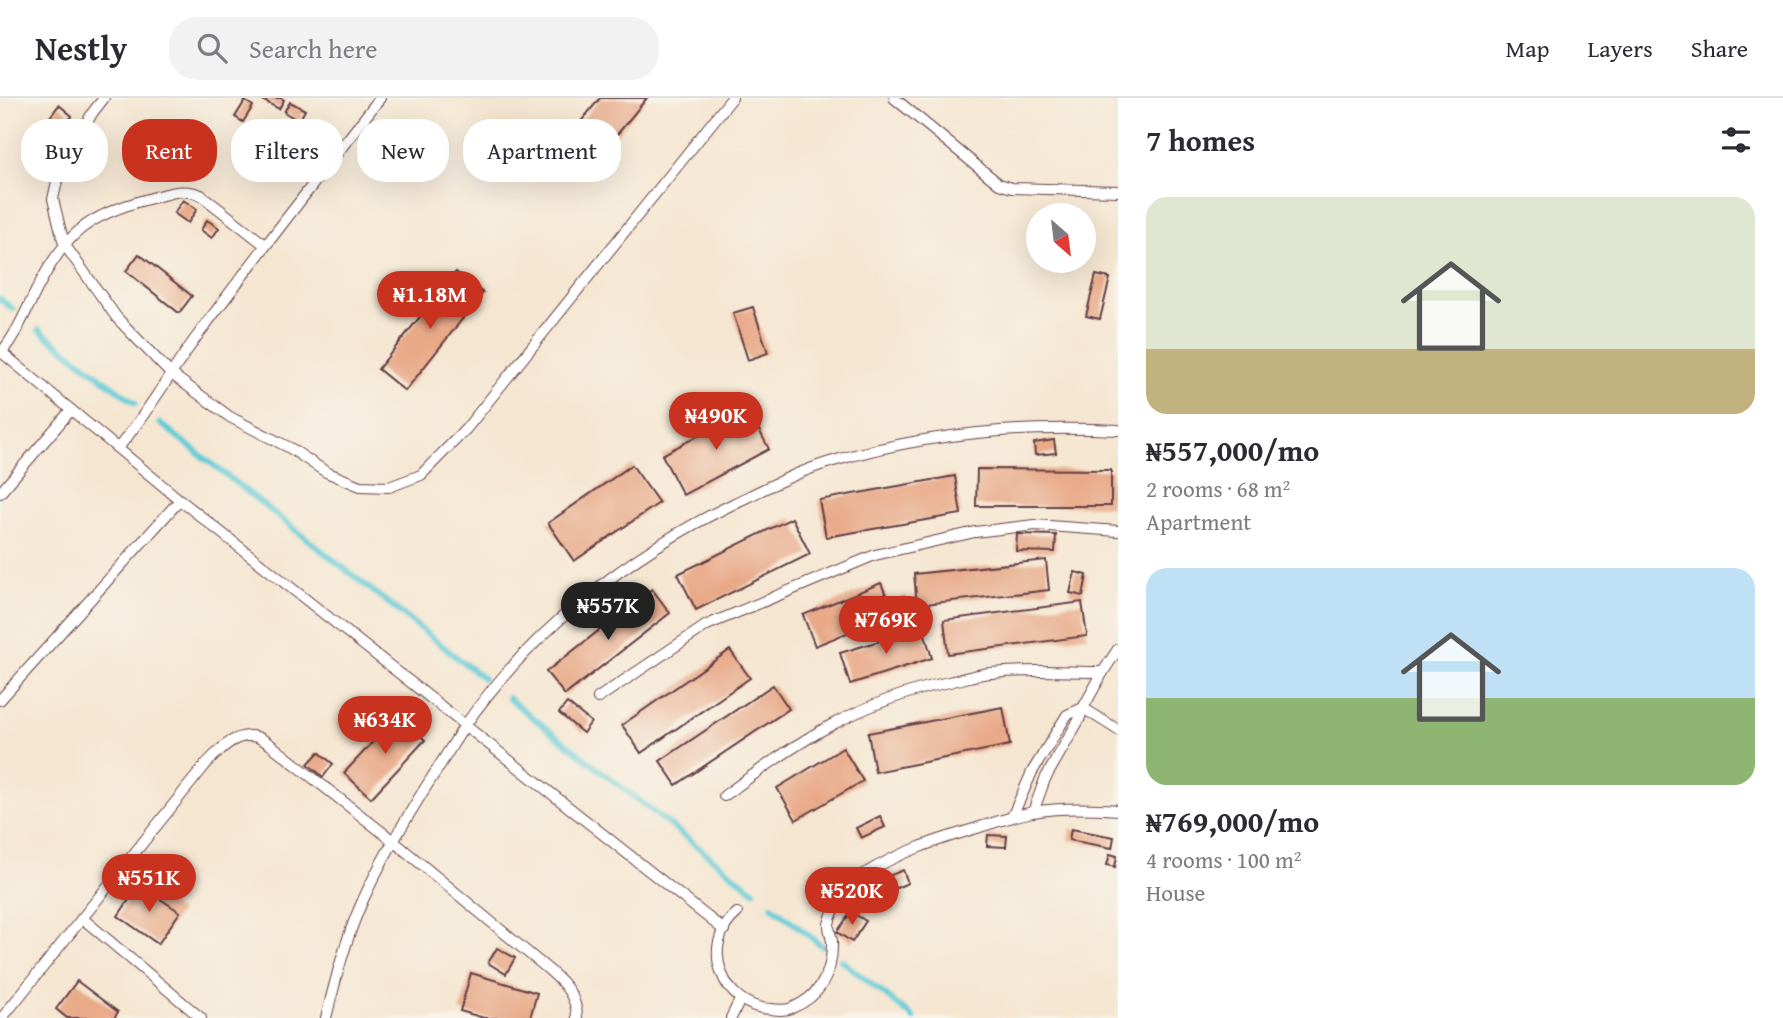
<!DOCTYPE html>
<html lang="en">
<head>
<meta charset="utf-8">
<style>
  body { margin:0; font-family:"Gentium Book Plus",serif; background:#f2f2f3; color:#2b2b33; height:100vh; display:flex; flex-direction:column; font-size:26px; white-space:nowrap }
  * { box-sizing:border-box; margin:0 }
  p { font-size:23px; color:#7c7c81 }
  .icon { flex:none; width:38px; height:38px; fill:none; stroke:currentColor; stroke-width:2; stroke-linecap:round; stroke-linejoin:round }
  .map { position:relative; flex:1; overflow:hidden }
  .side { display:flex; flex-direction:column; background:#fff; width:665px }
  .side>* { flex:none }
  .top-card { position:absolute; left:21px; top:21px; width:665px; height:63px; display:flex; gap:14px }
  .needle { width:46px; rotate:152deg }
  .fabs { position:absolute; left:1026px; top:105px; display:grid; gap:14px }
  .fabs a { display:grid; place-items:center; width:70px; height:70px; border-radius:50%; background:#fff; box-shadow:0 7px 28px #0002; font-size:35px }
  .price { position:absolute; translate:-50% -60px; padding:0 16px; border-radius:24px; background:#c8321e; color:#fff; font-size:23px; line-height:46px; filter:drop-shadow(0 2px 4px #0008) }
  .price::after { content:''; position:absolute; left:50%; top:42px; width:21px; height:16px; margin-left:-10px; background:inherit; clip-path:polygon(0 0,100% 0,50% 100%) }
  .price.active { background:#222; color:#fff }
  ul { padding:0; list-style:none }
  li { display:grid; align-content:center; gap:14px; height:371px; padding:0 28px }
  li span { display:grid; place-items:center; height:217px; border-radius:21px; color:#555 }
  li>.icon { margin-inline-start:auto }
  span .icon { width:126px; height:126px; fill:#fffc; stroke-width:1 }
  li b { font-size:30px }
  h2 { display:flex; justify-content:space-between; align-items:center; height:84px; padding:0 28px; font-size:30px }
  .pill { padding:0 24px; border-radius:28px; background:#fff; box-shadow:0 7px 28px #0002; font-size:24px; line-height:63px }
  .pill.active { background:#c8321e; color:#fff }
  header { display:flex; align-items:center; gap:42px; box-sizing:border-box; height:98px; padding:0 35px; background:#fff; border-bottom:2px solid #e1e1e2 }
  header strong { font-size:33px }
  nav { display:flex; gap:38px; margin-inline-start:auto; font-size:24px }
  .search { width:490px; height:63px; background:#f2f2f3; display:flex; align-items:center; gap:18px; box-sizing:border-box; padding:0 24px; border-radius:28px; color:#7c7c81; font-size:26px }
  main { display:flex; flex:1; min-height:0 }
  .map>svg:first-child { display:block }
</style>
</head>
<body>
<header>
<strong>Nestly</strong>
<div class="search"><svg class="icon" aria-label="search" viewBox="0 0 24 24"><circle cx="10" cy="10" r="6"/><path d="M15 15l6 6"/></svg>Search here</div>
<nav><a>Map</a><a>Layers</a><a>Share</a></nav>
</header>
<main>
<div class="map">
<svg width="1118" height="920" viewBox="0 0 1118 920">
  <rect width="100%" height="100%" fill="#f7f3e8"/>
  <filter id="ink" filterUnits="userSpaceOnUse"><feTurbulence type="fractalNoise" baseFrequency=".0143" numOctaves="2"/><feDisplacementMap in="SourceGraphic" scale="14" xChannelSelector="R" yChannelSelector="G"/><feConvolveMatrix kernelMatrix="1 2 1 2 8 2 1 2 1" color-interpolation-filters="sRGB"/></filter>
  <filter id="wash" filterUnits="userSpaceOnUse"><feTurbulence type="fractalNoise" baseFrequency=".00686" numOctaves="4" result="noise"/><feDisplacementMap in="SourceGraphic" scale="28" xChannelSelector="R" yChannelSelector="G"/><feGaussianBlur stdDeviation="1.57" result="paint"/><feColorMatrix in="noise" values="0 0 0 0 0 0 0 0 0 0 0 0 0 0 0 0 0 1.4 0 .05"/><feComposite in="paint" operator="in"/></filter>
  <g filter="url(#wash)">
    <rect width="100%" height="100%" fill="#f5e6d1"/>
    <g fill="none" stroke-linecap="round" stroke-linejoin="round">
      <g stroke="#5ecad6" stroke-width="6">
        <polyline points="0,201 13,211"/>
        <polyline points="39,232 135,305"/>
        <polyline points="160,325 483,580"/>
        <polyline points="508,600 754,793"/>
        <polyline points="772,808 822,848"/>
        <polyline points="841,862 914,920"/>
      </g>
    </g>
    <g id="blocks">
      <g fill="#e8a987">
        <polygon points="265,0 281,0 284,2 279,11 264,3"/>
        <polygon points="600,0 647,0 606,50 578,27"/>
        <polygon points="245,3 253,8 243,24 235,19"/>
        <polygon points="290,4 305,12 299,23 284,14"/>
        <polygon points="59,7 72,18 60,33 47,23"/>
        <polygon points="305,21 316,29 295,58 284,50"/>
        <polygon points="37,26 46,33 41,39 32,33"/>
        <polygon points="183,102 197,111 188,125 174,115"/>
        <polygon points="207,122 219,130 212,140 201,132"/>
        <polygon points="139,156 192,198 179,215 126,173"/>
        <polygon points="456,174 483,195 405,293 378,271"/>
        <polygon points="1096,177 1110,180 1100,221 1086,218"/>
        <polygon points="753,209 768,255 748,262 733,215"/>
        <polygon points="748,311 769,351 683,397 662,357"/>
        <polygon points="1054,342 1056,355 1035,357 1034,345"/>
        <polygon points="632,367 659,405 574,463 548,425"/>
        <polygon points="977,371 1111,372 1111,408 976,408"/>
        <polygon points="955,378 961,416 826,439 819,402"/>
        <polygon points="792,420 810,456 696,512 678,476"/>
        <polygon points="1017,436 1056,437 1055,454 1016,453"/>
        <polygon points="1046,462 1049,492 917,507 914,476"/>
        <polygon points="1075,474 1087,477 1083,498 1070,495"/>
        <polygon points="881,485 894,516 815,548 803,517"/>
        <polygon points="652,491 670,515 565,597 546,574"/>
        <polygon points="904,498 911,511 899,516 893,504"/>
        <polygon points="1082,504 1087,538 948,556 944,522"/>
        <polygon points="923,530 932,560 850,586 840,555"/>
        <polygon points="730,552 750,580 641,655 622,627"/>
        <polygon points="773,587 789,611 676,687 660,663"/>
        <polygon points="567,605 591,624 583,635 559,615"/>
        <polygon points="1003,609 1010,647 875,674 868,635"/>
        <polygon points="398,617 425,642 371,700 344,675"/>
        <polygon points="843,650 863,683 796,722 777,690"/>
        <polygon points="319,654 333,666 323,679 308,666"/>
        <polygon points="880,718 885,729 861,740 856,730"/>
        <polygon points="1071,731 1114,739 1112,750 1069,742"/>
        <polygon points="988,737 1007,738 1006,749 987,748"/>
        <polygon points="1110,756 1117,758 1115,769 1107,767"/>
        <polygon points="903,772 908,785 878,798 872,785"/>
        <polygon points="139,787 180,814 158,846 118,818"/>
        <polygon points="851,814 866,823 852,844 837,834"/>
        <polygon points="497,850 515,860 506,876 488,865"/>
        <polygon points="471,875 537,895 530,920 484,920 460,913"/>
        <polygon points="77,883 118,914 114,920 67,920 56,911"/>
      </g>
    </g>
  </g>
  <g filter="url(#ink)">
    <use href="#blocks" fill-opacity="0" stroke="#643d44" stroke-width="2"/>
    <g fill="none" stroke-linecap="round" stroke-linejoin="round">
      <g stroke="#643d44" stroke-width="12">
        <g id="service">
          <polyline points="104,0 93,14 60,70 53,101 64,146 117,220 170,275 230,319 290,350 326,374 360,388 389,389 421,377 466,331 732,0"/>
          <polyline points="894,0 999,86 1012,90 1118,93"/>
          <polyline points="0,253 180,402 724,832"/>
          <path d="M2,254C17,235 25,215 36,193C64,137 87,117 148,101C166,96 183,89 201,97L265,147"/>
          <path d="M118,350C147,316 169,277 195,241C255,160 318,80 380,0"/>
          <polyline points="0,395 71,312"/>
          <polyline points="598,600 707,527 875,457 975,434 1035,427 1118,433"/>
          <polyline points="0,602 180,402"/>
          <polyline points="1083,610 1118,632"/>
          <path d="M724,698C798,643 857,604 949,584C963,581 977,576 991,575C1027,571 1066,574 1103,574L1118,551"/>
          <polyline points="1033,714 1045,681 1079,622 1083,610 1103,574"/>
          <polyline points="1012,719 1032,674 1067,617 1083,610"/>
          <path d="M737,815C698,847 723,910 771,911C778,912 785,913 792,910C821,898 833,874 832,843C831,838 829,832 829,827C830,816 841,798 847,788C851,783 858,780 864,776C900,754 937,742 977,730C995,724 1014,718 1033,714C1061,709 1090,710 1118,712"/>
          <polyline points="82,820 201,920"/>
          <path d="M2,920L206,666C219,653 235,633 257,639C263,641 271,647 276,651L392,742L549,872C564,885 577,898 577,920"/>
          <path d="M326,920C336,880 346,839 363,802C382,760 405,722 429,684C441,666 452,647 464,629C530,533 631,455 735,405C766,390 797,374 830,364C922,336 1022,327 1118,332"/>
          <polyline points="731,920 740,902"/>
        </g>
      </g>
      <use href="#service" stroke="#fff" stroke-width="10"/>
    </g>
  </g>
</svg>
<div class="fabs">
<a><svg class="needle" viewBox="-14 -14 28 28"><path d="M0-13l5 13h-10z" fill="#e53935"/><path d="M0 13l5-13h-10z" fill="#7c7c81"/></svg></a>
</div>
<b class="price" style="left:430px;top:233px">₦1.18M</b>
<b class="price" style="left:716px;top:354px">₦490K</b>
<b class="price active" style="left:608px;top:544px">₦557K</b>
<b class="price" style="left:886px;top:558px">₦769K</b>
<b class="price" style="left:385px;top:658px">₦634K</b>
<b class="price" style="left:149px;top:816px">₦551K</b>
<b class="price" style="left:852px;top:829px">₦520K</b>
<div class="top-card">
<a class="pill">Buy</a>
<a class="pill active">Rent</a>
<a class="pill">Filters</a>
<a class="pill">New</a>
<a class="pill">Apartment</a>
</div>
</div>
<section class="side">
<h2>7 homes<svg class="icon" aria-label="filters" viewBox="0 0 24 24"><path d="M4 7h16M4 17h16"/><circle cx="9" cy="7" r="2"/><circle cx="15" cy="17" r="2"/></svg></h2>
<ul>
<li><span style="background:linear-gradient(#dfe7d0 70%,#c2b280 0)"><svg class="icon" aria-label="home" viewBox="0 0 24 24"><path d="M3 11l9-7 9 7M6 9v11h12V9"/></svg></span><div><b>₦557,000/mo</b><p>2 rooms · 68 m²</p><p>Apartment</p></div></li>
<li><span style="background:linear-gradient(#bfe0f5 60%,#8fb573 0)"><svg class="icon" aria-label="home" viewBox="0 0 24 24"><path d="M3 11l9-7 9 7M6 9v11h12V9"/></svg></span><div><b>₦769,000/mo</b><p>4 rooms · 100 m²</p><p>House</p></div></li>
</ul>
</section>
</main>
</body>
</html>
